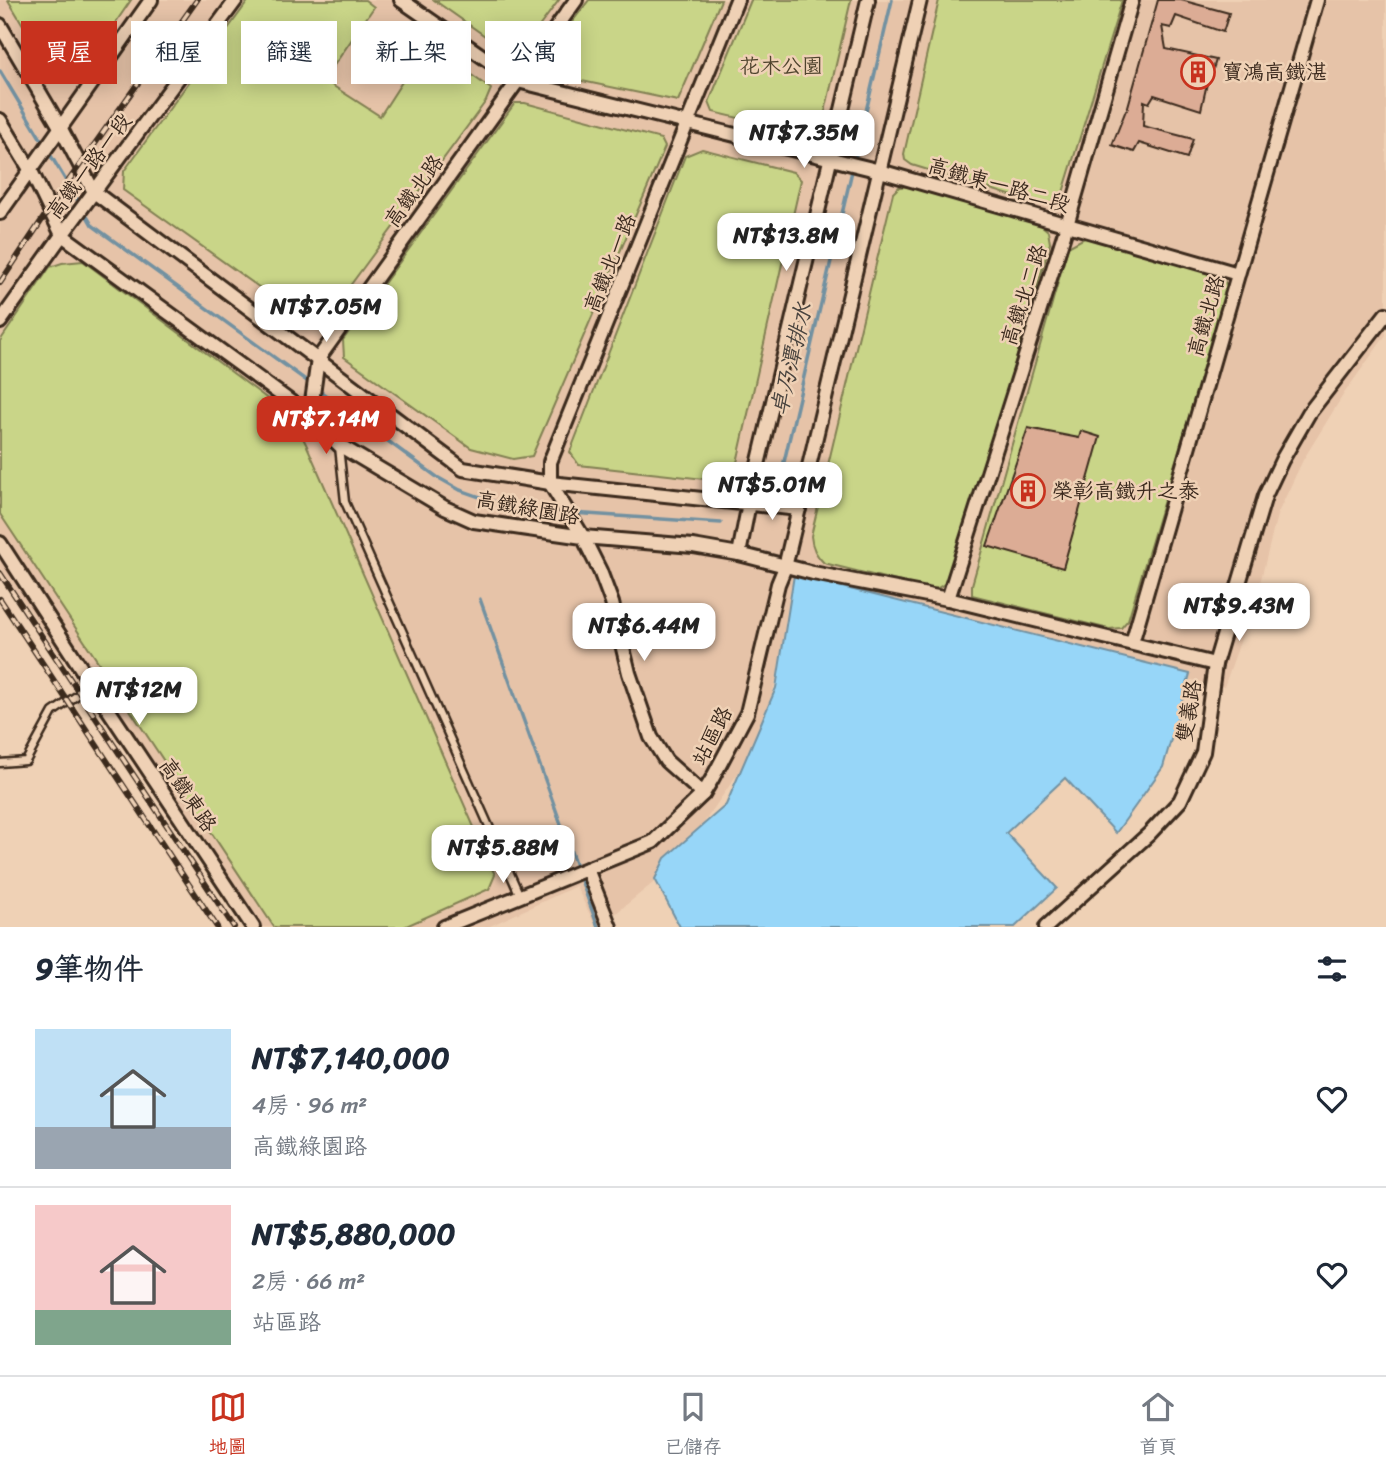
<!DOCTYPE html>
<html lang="zh-TW">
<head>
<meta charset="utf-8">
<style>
  body { margin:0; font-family:Sriracha,"LXGW WenKai TC",sans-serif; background:#f6f6f7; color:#1f2937; height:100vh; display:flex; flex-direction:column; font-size:26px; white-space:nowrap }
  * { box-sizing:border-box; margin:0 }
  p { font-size:23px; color:#747a83 }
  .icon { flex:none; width:38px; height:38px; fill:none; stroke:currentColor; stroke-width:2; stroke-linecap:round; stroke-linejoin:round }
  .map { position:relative; height:927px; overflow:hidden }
  .side { display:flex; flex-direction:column; background:#fff; flex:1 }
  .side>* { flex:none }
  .top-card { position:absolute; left:21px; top:21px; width:700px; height:63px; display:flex; gap:14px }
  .price { position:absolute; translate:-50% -60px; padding:0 16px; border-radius:14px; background:#fff; color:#222; font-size:23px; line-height:46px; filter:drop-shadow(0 2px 4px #0008) }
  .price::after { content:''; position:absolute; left:50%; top:42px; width:21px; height:16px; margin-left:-10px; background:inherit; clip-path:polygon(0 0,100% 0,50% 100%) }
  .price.selected { background:#c8321e; color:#fff }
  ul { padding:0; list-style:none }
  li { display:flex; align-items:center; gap:21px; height:175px; padding:0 35px }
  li+li { border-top:2px solid #e0e1e3 }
  li span { display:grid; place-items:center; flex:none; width:196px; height:140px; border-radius:0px; color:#555 }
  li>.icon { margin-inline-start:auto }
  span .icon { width:84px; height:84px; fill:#fffc; stroke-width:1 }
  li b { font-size:30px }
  h2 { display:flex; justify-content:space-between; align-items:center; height:84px; padding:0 35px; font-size:30px }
  .tag { padding:0 24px; border-radius:0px; background:#fff; box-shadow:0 4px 18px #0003; font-size:24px; line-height:63px }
  .tag.selected { background:#c8321e; color:#fff }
  .dock { display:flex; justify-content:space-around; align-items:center; height:98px; border-top:2px solid #e0e1e3; background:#fff; font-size:19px; color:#747a83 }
  .dock a { display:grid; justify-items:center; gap:4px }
  .dock .selected { color:#c8321e }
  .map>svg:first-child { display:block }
</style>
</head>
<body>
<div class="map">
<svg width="1386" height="927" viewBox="0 0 1386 927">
  <rect width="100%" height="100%" fill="#efd1b5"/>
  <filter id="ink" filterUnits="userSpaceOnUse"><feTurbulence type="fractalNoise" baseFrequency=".0143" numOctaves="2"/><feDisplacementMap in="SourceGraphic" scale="14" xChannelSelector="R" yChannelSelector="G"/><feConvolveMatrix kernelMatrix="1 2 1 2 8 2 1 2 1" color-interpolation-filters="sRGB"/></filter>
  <g filter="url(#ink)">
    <polygon fill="#e6c3a8" points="0,0 1386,0 1386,335 1345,392 1303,460 1277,515 1258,591 1224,687 798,595 760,741 675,865 599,927 596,927 576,886 488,927 245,927 0,567"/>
    <g fill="#c9d588" stroke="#828053" stroke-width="2">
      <polygon points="8,0 131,0 77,79 52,73"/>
      <polygon points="249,0 365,0 374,7 324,80 380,116 427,43 491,89 486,101 324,321 312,325 123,190 124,171"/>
      <polygon points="434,0 559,0 520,52 505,50"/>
      <polygon points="589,0 721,0 678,101 548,74 543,60"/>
      <polygon points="751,0 851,0 821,129 810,135 713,112 709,102"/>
      <polygon points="939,0 1122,0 1061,199 1052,205 1042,205 912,165 905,160 904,154"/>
      <polygon points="515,103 525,103 661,139 665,147 532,456 513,459 471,448 344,357 343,340"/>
      <polygon points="702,149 793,172 801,180 736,467 722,481 579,465 570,452 685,156"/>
      <path d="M911,186L1041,225L1048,231L1050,243L956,565C951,579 946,585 933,590L824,563C816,555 812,548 811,536L893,193L899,187Z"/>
      <polygon points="1088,236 1219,273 1228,287 1128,620 1121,628 1109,629 972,595 972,585 1068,247"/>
      <polygon points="83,261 293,418 307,446 495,875 489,889 404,927 274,927 0,514 0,341 50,267 62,263"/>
    </g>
    <polygon fill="#97d6f8" stroke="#7291a1" stroke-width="2" points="794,575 1190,674 1163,767 1116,833 1065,778 1006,833 1057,888 1015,927 680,927 655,879 665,858 726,805 776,688"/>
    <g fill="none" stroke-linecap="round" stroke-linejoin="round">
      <g stroke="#7291a1" stroke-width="3.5">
        <polyline points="0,71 44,144"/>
        <polyline points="48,151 80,204"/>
        <polyline points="84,211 92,225 311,384"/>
        <polyline points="317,389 437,477 460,490 517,510 564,513"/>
        <polyline points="780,479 892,0"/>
        <polyline points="572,513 721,523"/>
        <polyline points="480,599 598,927"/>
      </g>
    </g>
    <g fill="#dcac95" stroke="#3b2a1e" stroke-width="2">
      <polygon points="1158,0 1181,0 1229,13 1223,32 1176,16 1171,28 1162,26 1166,49 1216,60 1210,79 1208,79 1201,110 1154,95 1149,103 1144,101 1143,126 1193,139 1187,158 1139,143 1134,152 1112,145 1126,110 1127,110"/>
      <polygon points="1028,428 1079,438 1081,431 1100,437 1063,568 987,546"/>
    </g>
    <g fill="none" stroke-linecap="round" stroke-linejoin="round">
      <g stroke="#3b2a1e" stroke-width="11">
        <g id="service">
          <polyline points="339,447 345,502 520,896"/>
          <polyline points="0,763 26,761 53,712 92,685"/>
        </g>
      </g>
      <g stroke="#3b2a1e" stroke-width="18">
        <g id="minor">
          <polyline points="401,0 518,81 880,171 1238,274"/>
          <polyline points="0,25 60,127 94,192 463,469 550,483 799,509"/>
          <polyline points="0,120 31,171 62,235 310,416 339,445 445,508 474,521 583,537 693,546 739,554 813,573 948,599 1215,664"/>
          <polyline points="0,213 151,0"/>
          <polyline points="0,322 62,235 236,0"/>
          <polyline points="310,416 318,359 576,0"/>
          <polyline points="0,543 92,685 253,927"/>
          <polyline points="739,554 749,503 868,0"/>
          <polyline points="948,599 1067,225 1132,0"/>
          <polyline points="1132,643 1317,0"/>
          <polyline points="703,794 666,761 651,737 629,673 612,603 600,571 583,537 550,483 550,462 737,0"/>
          <polyline points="587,869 610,927"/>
          <polyline points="444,927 653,842 703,794 712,779 747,713 778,584 785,567 920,0"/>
          <polyline points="1046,927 1149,834 1180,801 1203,752 1215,664 1265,496 1282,460 1309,413 1386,314"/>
        </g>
      </g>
      <use href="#service" stroke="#efd1b5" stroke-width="6"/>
      <use href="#minor" stroke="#efd1b5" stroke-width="12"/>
      <g stroke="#3b2a1e" stroke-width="6">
        <g id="rail">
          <polyline points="0,283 60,193 197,0"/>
          <polyline points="0,573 234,927"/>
          <polyline points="0,599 217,927"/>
        </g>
      </g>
      <use href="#rail" stroke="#efd1b5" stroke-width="3.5" stroke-dasharray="10" stroke-linecap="butt"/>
    </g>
  </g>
  <defs>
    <g id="building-ring" transform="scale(1.75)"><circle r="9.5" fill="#efd1b5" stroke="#c8321e" stroke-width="1.5"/><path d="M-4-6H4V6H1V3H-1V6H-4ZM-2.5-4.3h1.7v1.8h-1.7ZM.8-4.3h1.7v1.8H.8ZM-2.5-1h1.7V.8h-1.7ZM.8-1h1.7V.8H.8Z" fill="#c8321e"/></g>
  </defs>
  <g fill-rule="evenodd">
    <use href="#building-ring" x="1198" y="72"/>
    <use href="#building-ring" x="1028" y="491"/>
  </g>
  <g text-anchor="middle" stroke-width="5" stroke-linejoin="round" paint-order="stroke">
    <g font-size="21" fill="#50442e" stroke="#efd1b5">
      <text x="781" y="73">花木公園</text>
    </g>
    <g font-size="21" fill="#3b2a1e" stroke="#efd1b5" text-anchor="start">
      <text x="1222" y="79">寶鴻高鐵湛</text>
      <text x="1052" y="498">榮彰高鐵升之泰</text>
    </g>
    <g font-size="21" fill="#3b2a1e" stroke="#efd1b5">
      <text transform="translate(89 166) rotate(-53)" y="7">高鐵一路一段</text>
      <text transform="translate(999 185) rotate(16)" y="7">高鐵東一路二段</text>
      <text transform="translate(414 191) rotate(-54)" y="7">高鐵北路</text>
      <text transform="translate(610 263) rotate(-68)" y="7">高鐵北一路</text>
      <text transform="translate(1024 295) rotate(-72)" y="7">高鐵北二路</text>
      <text transform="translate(1206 316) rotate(-74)" y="7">高鐵北路</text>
      <text transform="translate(528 508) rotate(10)" y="7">高鐵綠園路</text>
      <text transform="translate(1189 711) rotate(-81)" y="7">雙義路</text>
      <text transform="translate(712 736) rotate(-63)" y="7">站區路</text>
      <text transform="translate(188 795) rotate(56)" y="7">高鐵東路</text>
    </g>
    <g font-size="23" font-style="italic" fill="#49443f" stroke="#efd1b5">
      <text transform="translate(791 359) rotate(-77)" y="8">卓乃潭排水</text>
    </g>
  </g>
</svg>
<b class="price" style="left:804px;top:170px">NT$7.35M</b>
<b class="price" style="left:786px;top:273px">NT$13.8M</b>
<b class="price" style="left:326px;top:344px">NT$7.05M</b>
<b class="price selected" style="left:326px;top:456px">NT$7.14M</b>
<b class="price" style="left:772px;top:522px">NT$5.01M</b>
<b class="price" style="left:1239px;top:643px">NT$9.43M</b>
<b class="price" style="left:644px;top:663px">NT$6.44M</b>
<b class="price" style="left:139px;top:727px">NT$12M</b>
<b class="price" style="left:503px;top:885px">NT$5.88M</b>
<div class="top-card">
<a class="tag selected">買屋</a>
<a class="tag">租屋</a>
<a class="tag">篩選</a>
<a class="tag">新上架</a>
<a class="tag">公寓</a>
</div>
</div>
<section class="side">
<h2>9筆物件<svg class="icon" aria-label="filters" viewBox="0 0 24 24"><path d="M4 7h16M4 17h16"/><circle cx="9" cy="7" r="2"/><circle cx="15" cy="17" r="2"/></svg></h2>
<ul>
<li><span style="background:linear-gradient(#bfe0f5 70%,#9aa5b1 0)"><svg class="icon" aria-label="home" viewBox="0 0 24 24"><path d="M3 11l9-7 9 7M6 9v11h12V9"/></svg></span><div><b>NT$7,140,000</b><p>4房 · 96 m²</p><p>高鐵綠園路</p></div><svg class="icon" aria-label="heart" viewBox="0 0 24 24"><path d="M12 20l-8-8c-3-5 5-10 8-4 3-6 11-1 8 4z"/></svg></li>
<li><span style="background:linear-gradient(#f6c9c9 75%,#7fa58c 0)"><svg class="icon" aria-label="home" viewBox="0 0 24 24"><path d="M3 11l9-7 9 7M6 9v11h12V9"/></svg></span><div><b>NT$5,880,000</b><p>2房 · 66 m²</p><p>站區路</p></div><svg class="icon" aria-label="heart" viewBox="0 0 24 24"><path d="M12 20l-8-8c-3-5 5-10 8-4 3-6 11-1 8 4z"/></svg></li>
</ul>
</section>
<nav class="dock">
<a class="selected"><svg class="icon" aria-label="map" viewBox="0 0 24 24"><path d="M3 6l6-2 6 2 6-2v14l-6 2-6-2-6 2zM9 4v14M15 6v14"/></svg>地圖</a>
<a><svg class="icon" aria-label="saved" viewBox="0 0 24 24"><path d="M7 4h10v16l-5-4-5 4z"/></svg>已儲存</a>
<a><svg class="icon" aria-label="home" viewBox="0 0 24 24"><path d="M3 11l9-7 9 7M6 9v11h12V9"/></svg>首頁</a>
</nav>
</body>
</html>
